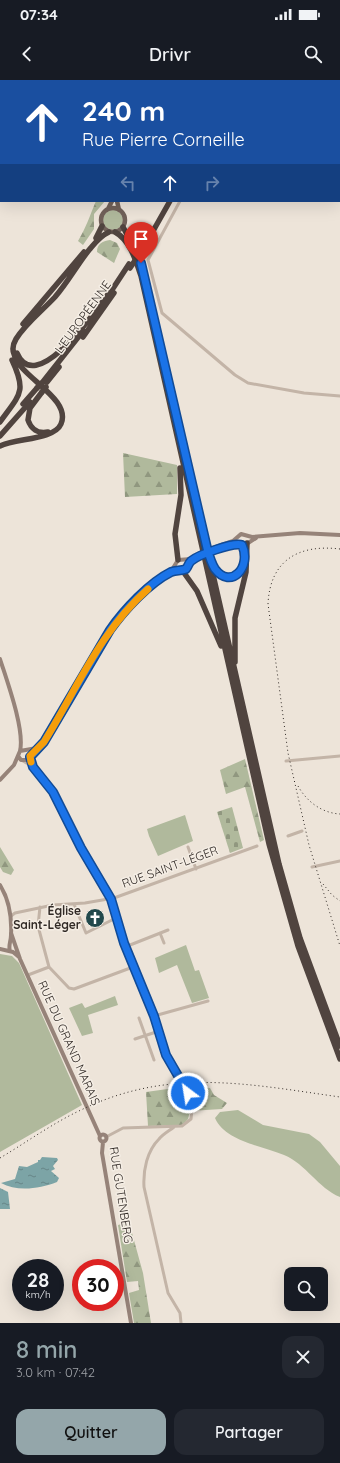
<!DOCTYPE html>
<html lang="fr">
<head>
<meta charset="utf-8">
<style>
  :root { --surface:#171b24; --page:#242831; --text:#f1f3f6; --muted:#9ea1a6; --accent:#94a6aa }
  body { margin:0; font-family:Quicksand,sans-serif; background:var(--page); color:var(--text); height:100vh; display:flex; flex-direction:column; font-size:15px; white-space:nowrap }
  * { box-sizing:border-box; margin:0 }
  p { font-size:13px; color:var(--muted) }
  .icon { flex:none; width:22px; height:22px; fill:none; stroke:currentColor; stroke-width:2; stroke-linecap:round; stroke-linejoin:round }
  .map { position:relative; height:1243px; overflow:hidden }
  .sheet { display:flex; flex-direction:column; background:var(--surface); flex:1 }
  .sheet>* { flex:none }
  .guide { position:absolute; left:0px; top:0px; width:340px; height:122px; box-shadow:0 4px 16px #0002; background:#1a4fa0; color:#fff; overflow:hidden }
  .controls { position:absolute; left:284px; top:1187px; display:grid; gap:8px }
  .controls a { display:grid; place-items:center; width:44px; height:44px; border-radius:8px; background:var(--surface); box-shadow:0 4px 16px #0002; font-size:20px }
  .speed { position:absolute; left:12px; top:1179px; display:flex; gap:8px; font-size:20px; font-weight:700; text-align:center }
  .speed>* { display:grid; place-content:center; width:52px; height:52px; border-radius:50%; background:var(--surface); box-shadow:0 4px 16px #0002; line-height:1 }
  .speed small { font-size:10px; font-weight:400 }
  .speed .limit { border:6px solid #d22; background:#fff; color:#111 }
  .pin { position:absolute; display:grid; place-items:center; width:34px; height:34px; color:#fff; margin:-41px -17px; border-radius:50% 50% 50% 0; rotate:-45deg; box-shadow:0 0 4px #0007 }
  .pin .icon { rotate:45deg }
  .me { position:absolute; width:44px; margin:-22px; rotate:329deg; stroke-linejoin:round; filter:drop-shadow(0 0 3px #0008) }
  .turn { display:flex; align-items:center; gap:14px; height:84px; padding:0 16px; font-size:18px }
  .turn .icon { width:52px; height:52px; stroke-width:2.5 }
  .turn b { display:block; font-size:28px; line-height:34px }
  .lanes { display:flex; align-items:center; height:38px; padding:0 16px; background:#0003; justify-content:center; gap:20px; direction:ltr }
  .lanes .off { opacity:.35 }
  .round { display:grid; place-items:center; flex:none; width:42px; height:42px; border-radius:12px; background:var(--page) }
  .headline { display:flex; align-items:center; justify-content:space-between; height:68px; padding:0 16px }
  h1 { font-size:24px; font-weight:600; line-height:30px; color:var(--accent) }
  .action { display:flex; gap:8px; margin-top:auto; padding:8px 16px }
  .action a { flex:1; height:46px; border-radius:12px; background:var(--accent); color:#111; font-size:16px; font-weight:600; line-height:46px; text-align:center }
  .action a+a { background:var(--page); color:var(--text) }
  .status { display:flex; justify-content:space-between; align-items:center; height:28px; padding:0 20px; background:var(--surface); direction:ltr }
  .status svg { height:11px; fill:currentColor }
  header { display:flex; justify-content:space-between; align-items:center; height:52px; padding:0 16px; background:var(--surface); font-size:18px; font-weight:600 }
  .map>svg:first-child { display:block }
  .green { fill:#b0b99c }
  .forest { fill:url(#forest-firs) }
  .cemetery { fill:url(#cemetery-stones) }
  .water { fill:url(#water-ripples) }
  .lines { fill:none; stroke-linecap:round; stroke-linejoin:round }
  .street { stroke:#c3b4a7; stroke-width:3 }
  .secondary { stroke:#968379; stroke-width:4 }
  .primary { stroke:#716159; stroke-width:4.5 }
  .highway { stroke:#50443f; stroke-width:5.5 }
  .rail { stroke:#312a26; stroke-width:1; stroke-dasharray:1 3; stroke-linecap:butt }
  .secondary-bridge { stroke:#968379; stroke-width:4 }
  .highway-bridge { stroke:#50443f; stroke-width:5.5 }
  .route-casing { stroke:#114b97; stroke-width:10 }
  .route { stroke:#1a73e8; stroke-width:7 }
  .slow { stroke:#f59e0b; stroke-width:7 }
  .labels { text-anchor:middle; stroke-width:3; stroke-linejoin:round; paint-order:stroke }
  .street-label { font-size:12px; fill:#312a26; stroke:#f5eee5 }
  .poi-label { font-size:12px; font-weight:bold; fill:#312a26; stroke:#f5eee5; text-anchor:end }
</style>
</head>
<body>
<div class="status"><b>07:34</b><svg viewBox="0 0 49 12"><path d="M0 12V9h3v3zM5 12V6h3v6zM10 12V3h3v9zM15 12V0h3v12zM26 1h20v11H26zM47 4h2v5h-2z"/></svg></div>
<header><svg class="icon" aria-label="back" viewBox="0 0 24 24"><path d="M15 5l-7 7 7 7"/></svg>Drivr<svg class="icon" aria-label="search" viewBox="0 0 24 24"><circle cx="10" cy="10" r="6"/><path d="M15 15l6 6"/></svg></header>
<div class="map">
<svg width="340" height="1243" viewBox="0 0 340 1243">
  <defs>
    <pattern id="forest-firs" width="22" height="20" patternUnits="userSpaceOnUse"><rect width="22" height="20" fill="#b0b99c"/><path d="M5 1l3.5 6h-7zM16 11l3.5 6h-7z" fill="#90977f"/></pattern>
    <pattern id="cemetery-stones" width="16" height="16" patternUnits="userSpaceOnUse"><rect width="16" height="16" fill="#b0b99c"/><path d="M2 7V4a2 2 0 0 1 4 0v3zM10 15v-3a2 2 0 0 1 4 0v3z" fill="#90977f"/></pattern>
    <pattern id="water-ripples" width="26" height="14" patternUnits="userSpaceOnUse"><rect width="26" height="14" fill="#7ca4a6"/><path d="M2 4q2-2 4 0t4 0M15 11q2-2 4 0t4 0" fill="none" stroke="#668687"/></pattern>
  </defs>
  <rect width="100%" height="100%" fill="#ede4d9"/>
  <path class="green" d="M103 140a10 10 0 1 1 20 0a10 10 0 1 1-20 0Z
    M185 735 193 761 158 776 149 756 147 749Z
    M186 865 195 891 199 890 209 918 192 923 177 885 159 893 155 878Z
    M0 874 12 876 19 883 82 1025 0 1072Z
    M115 916 118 925 88 935 93 953 82 956 69 928 82 923 85 928Z
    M238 1030 263 1045 309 1054 320 1062 340 1086V1117C318 1108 306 1084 284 1075 262 1066 225 1061 215 1038L220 1032Z"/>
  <path class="forest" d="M96 121H105L94 134V149L83 165 78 161C86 148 90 135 96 121Z
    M110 160 117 163 120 169 114 183 97 172C97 164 102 161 110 160Z
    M123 373 177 385V414L125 417Z
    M245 679 264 760 260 762 245 707 226 714 220 690Z
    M0 767 14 790 11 795 3 792 0 787Z
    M189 1006 210 1008 214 1015 227 1023 222 1029 190 1031 188 1039 183 1045 148 1046 146 1012Z
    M129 1142 143 1193 151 1243H134L129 1213 139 1210 138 1201 127 1202 118 1145Z"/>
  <path class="cemetery" d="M232 727 243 768 230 773 217 732Z"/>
  <path class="water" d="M42 1077 57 1078 58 1080 53 1086 55 1089 51 1091 59 1098 57 1102C39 1109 17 1112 1 1103L15 1099 19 1086 27 1087 38 1082V1080H40Z
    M0 1108 8 1112 10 1129H0Z"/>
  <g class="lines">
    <path class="street" d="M132 0 134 1
      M256 0V1
      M339 52 340 53
      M180 121 148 180 162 233 235 295 248 303 304 313 340 316
      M23 681 33 687 50 709 81 768 111 819 124 863 154 936 166 975 189 1017 192 1029 191 1039 182 1046 123 1048 106 1057
      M286 681 340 676
      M288 756 302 751
      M188 767 196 789
      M312 787 340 781
      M74 824 86 853 116 838
      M11 836 15 833 53 825 85 823 114 818 257 766
      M160 853 164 863
      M125 867 168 850
      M49 887 69 908 74 909 133 887
      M28 895 49 887 38 846 40 827
      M154 936 208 921
      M139 938 154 980
      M135 959 159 951
      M174 1047C169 1051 163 1054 159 1059 147 1071 143 1090 144 1107L168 1213 180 1233 181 1243"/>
    <path class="secondary" d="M213 468 233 461 241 454 252 457 300 453 340 455
      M215 471 235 464 245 465 256 458
      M172 492 186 489 189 483 195 479
      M0 579C7 601 25 650 20 671
      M18 676 21 680H27L44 662 96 572 113 546 138 518 170 493 178 480 191 479 200 474
      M0 700 14 685 20 671 37 668
      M0 805C10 821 12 837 11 855 11 861 8 866 10 871
      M11 853 20 879 100 1056
      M0 869 13 872 19 877
      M99.5 1058a3.5 3.5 0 1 1 7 0a3.5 3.5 0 1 1-7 0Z
      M103 1062 102 1073 131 1243"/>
    <path class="primary" d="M112 0 113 1
      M117 121 119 130
      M101 140a12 12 0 1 1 24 0a12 12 0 1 1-24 0Z
      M108 129 112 121"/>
    <path class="highway" d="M225 1 226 0
      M123 147 137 173 146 201 279 784 300 858 340 966
      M115 152C130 160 136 181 141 196L269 764 298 866 340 979
      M96 158 102 146
      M144 167 170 121
      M108 216 129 184
      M23 244 84 172
      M83 257 114 213
      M17 273C36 318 97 229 109 213
      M47 302 59 287
      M42 303 83 251
      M42 312 30 328 28 340C31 349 38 354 48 352
      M23 324 37 308
      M0 342C20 314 27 312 12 280
      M0 356 30 322
      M0 366C16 358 54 360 61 344 72 318 19 297 14 274 12 269 13 264 16 259 26 243 42 231 55 217 68 202 77 185 89 170 95 163 100 156 109 152
      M178 480 175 454 181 415 180 388
      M212 483 218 492 229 497 240 492 245 483
      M182 490 197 511 221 566
      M235 582V538L246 492 247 463"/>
    <path class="rail" d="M340 469C299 464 270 480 268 524L288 673 309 765 340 866
      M298 706C307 722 322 733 340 734
      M323 804 332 815 340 821
      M0 1078C27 1062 53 1043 81 1030 169 987 248 1004 340 1017"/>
    <path class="secondary-bridge" d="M197 478 215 471"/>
    <path class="highway-bridge" d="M130 188 144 167
      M37 308 42 303
      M42 312 46 307"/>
  </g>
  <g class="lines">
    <g class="route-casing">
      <path id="route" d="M141 183 207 468C209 475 211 483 215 489 231 510 252 487 242 465 233 462 198 475 191 481 188 484 188 487 186 489 181 491 176 490 171 492 149 503 124 530 110 550L44 662 30 677 33 687 53 712 81 768 111 819 124 863 154 936 166 975 188 1013"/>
    </g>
    <use href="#route" class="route"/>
    <path class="slow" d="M31 682 30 676 44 662C77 609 100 551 148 509"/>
  </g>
  <defs>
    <g id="church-disc" transform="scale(1)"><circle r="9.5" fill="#22494c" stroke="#f5eee5"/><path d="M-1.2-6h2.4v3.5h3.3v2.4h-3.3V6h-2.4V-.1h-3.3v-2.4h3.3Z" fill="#fff"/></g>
  </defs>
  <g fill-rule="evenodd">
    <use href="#church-disc" x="95" y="838"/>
  </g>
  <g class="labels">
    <g class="street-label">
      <text transform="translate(83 237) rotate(-54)" y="4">L'EUROPÉENNE</text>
      <text transform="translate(170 787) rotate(-20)" y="4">RUE SAINT-LÉGER</text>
      <text transform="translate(69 963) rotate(66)" y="4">RUE DU GRAND MARAIS</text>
      <text transform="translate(121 1115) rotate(81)" y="4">RUE GUTENBERG</text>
    </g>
    <g class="poi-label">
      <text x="81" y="835">Église<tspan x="81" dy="14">Saint-Léger</tspan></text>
    </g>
  </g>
</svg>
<div class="controls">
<a><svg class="icon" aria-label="search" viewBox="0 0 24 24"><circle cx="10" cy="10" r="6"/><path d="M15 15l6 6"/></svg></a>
</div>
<div class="speed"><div>28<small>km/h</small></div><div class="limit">30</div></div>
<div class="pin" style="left:141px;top:183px;background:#d93025"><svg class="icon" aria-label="arrive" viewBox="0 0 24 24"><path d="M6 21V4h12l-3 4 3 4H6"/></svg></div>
<svg class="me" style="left:188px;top:1013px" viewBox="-20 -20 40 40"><circle r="17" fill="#1a73e8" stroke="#fff" stroke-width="3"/><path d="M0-11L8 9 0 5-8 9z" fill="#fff"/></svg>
<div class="guide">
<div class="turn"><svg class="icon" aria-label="ahead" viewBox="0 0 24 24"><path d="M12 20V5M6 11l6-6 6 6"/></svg><div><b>240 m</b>Rue Pierre Corneille</div></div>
<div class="lanes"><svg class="icon off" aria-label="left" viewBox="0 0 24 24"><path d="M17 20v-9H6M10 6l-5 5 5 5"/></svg><svg class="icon" aria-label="ahead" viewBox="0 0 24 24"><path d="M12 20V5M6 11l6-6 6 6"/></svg><svg class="icon off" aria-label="right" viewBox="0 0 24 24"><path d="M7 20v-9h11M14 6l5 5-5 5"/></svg></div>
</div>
</div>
<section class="sheet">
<div class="headline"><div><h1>8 min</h1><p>3.0 km · 07:42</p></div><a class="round"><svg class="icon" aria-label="close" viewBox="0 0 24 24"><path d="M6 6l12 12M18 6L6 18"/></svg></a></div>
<div class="action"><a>Quitter</a><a>Partager</a></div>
</section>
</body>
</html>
